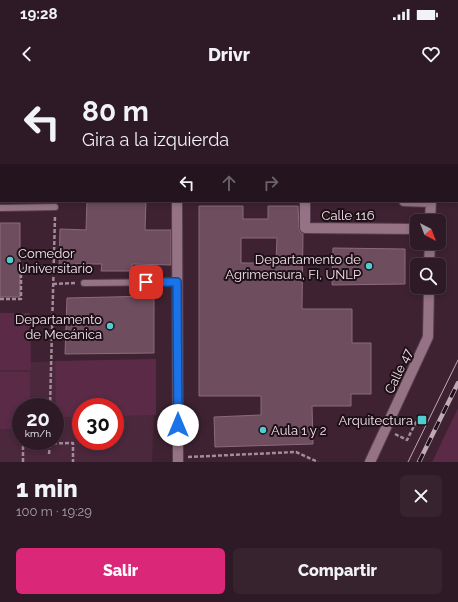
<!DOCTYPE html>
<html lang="es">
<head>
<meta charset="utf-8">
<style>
  :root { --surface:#2e1a26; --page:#36232e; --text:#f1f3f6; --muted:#a7a1a7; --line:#493843; --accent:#db2777 }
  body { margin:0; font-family:Raleway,sans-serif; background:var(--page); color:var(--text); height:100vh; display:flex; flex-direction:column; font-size:15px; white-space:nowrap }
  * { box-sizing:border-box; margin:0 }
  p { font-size:13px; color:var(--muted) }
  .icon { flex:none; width:22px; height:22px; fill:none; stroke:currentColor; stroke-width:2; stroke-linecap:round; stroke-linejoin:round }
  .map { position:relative; height:382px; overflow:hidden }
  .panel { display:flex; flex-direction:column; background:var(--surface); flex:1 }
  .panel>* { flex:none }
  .hud { position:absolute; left:0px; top:0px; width:458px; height:122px; box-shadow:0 2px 6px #0003,0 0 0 1px var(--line); background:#2e1a26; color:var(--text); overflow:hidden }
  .needle { width:26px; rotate:138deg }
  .tools { position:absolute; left:410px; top:134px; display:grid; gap:8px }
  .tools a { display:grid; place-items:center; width:36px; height:36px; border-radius:6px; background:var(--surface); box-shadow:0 2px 6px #0003,0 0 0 1px var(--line); font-size:20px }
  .speed { position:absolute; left:12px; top:318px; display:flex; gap:8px; font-size:20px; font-weight:700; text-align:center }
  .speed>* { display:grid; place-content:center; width:52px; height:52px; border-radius:50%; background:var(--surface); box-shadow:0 2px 6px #0003,0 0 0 1px var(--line); line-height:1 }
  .speed small { font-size:10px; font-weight:400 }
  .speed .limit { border:6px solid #d22; background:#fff; color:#111 }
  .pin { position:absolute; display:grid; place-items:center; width:34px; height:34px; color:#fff; margin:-17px; border-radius:8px; box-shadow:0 2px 6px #0006 }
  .me { position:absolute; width:44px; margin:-22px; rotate:0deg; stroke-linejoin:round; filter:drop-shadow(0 0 3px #0008) }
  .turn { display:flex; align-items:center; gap:14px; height:84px; padding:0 16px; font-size:18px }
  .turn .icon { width:52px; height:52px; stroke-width:2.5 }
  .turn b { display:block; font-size:28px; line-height:34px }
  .lanes { display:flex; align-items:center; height:38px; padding:0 16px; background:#0003; justify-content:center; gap:20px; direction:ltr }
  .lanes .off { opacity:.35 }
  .round { display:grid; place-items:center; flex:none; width:42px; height:42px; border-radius:6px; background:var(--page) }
  .headline { display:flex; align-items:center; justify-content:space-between; height:68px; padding:0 16px }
  h1 { font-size:24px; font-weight:800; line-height:30px }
  .primary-button { display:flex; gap:8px; margin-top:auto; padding:8px 16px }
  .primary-button a { flex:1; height:46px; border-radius:6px; background:var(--accent); color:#fff; font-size:16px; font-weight:800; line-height:46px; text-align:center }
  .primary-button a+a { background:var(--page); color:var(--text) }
  .status { display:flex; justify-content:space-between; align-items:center; height:28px; padding:0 20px; background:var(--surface); direction:ltr }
  .status svg { height:11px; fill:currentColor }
  header { display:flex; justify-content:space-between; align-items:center; height:52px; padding:0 16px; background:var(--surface); font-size:18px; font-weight:800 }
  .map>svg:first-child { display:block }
  .built { fill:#4b283c; fill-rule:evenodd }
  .green { fill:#5a2a46 }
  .building { fill:#6d4d5e; stroke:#8b6a7b; fill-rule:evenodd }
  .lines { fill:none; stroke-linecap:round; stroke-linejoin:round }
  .lane-casing { stroke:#573e4d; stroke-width:8 }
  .street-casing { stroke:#573e4d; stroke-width:12 }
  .path { stroke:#a38c99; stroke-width:2.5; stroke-dasharray:4 2; stroke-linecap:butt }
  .lane { stroke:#957385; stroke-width:6 }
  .street { stroke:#957385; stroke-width:10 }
  .tram { stroke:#bfa9b5; stroke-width:1 }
  .rail-casing { stroke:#bfa9b5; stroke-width:4.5 }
  .rail { stroke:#1d1017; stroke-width:3; stroke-dasharray:9; stroke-linecap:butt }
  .route-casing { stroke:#114b97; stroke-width:10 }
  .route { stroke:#1a73e8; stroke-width:7 }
  .poi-dot { fill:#52cdcf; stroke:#1d1017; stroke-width:1.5 }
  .labels { text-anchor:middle; stroke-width:4; stroke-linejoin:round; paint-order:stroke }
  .street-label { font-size:13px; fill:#f7e3ed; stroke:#1d1017 }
  .poi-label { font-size:13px; fill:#f7e3ed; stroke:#1d1017; text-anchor:end }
</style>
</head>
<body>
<div class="status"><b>19:28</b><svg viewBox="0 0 49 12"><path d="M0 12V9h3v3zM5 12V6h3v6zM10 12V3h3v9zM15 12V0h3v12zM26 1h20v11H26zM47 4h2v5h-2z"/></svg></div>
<header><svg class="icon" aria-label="back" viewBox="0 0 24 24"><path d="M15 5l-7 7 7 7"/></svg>Drivr<svg class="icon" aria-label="heart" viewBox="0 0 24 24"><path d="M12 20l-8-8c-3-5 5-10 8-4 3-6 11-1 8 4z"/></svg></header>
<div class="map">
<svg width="458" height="382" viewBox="0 0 458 382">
  <rect width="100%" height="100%" fill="#3e2232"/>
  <path class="built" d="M0 0 29 1H1L0 120Z
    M0 233H30L31 282 156 279 152 382H0ZM21 327H55V361H21ZM81 327H115V361H81Z"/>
  <path class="green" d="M0 233H30L31 290H0Z
    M156 279V335L115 336V327H81V337H56L55 281Z
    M0 292H30V327H21V349H0Z
    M458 328V382H432Z"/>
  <path class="building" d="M87 121H146L145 150H171V185L132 184V191H101L102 184H75V188L59 187 60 149 86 150Z
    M199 126H243V139H268V126H298L299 148 300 152 303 154 302 229H352V263H371V314H351V326H312L313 364 215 367 214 337 261 335V316H199ZM241 158H277L276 183H241Z
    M0 143H20V217H0Z
    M333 168 405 169V204L332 205Z
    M154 216V273L65 274 67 218Z"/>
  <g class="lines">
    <g class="lane-casing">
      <path id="lane" d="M315 1 316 0
        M0 128 55 127
        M84 203 177 202"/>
    </g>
    <g class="street-casing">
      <path id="street" d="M178 0V1
        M430 0V1
        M177 121 178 382
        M305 121V148L417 149
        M404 121 431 122
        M430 141 431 121
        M429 185 430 163
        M370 382 428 257 429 207"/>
    </g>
    <path class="path" d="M58 1V0
      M53 204 77 203
      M0 219H21V188L54 186
      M50 327 55 136
      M395 354 407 360 418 338 422 340
      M49 374 50 361
      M188 377 296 372 318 382
      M23 382V364L73 363V382"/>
    <use href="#lane" class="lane"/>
    <use href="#street" class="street"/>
    <path class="tram" d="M408 382 458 280"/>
    <g class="rail-casing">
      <path id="rail" d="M419 382 458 303"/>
    </g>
    <use href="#rail" class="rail"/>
  </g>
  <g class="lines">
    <g class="route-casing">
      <path id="route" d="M146 202H177L178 345"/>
    </g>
    <use href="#route" class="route"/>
  </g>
  <g class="poi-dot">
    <circle cx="10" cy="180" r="4"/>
    <circle cx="369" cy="186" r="4"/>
    <circle cx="110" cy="246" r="4"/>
    <rect x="417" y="335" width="10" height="10" rx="2"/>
    <circle cx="263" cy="350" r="4"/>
  </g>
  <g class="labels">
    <g class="street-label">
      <text x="348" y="140">Calle 116</text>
      <text transform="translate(398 291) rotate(-65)" y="5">Calle 47</text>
    </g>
    <g class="poi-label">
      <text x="18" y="178" text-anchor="start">Comedor<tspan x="18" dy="15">Universitario</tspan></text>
      <text x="361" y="184">Departamento de<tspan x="361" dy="15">Agrimensura, FI, UNLP</tspan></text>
      <text x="102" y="244">Departamento<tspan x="102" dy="15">de Mecánica</tspan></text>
      <text x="413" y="345">Arquitectura</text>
      <text x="271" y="355" text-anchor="start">Aula 1 y 2</text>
    </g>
  </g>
</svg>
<div class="tools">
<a><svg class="needle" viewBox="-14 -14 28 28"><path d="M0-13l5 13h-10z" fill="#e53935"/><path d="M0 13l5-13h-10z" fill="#a7a1a7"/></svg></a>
<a><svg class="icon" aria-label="search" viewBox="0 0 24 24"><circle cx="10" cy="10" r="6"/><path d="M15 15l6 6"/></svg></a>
</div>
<div class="speed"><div>20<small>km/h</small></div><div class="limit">30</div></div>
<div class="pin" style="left:146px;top:202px;background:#d93025"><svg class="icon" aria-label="arrive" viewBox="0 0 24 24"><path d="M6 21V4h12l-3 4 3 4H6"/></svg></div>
<svg class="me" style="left:178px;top:345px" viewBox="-20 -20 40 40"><circle r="19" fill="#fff"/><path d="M0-13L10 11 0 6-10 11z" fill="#1a73e8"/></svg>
<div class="hud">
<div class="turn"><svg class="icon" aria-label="left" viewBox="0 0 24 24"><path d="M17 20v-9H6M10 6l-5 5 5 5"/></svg><div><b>80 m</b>Gira a la izquierda</div></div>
<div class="lanes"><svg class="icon" aria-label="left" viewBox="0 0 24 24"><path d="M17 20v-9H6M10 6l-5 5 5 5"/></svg><svg class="icon off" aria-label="ahead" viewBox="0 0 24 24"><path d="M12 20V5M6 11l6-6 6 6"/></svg><svg class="icon off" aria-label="right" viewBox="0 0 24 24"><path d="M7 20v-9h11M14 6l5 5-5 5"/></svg></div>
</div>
</div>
<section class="panel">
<div class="headline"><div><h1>1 min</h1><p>100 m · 19:29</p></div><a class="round"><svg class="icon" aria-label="close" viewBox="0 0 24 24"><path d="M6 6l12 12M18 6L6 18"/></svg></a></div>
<div class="primary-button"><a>Salir</a><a>Compartir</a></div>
</section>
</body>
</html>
